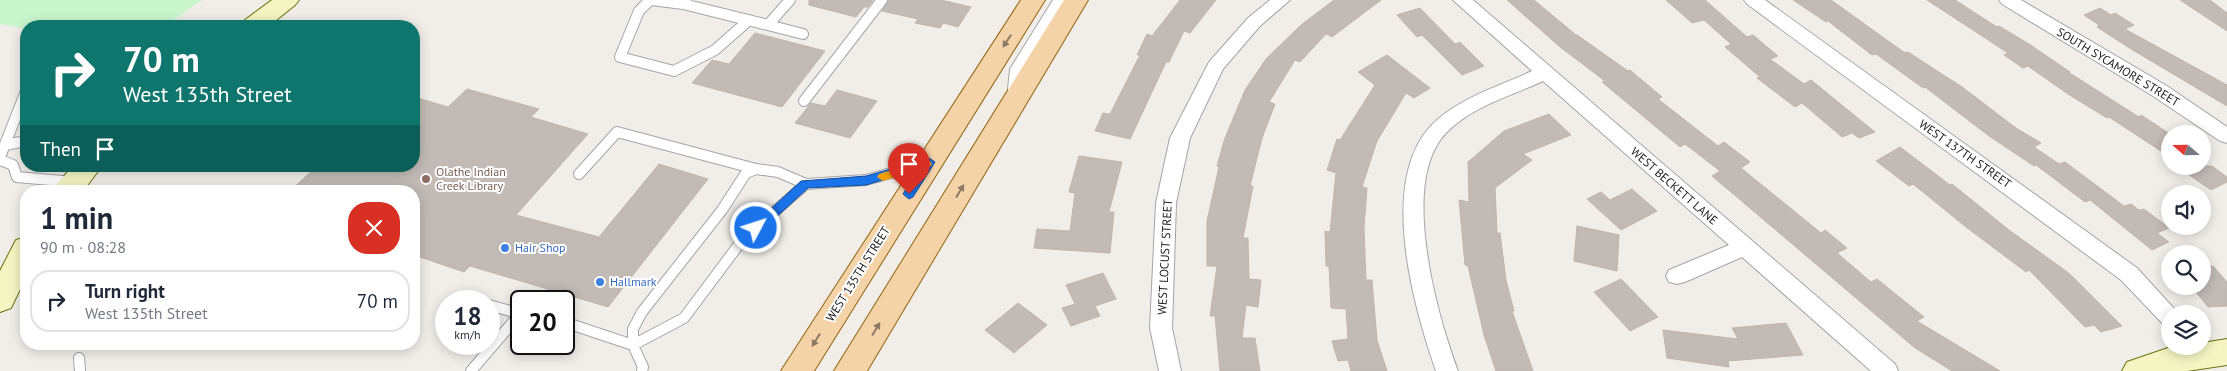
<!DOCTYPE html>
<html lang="en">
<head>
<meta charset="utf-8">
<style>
  :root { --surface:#fff; --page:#f6f6f7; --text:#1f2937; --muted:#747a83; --line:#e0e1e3 }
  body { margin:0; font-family:"PT Sans",sans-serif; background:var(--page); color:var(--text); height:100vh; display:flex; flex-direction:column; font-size:19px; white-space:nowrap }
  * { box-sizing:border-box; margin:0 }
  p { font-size:16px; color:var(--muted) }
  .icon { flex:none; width:28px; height:28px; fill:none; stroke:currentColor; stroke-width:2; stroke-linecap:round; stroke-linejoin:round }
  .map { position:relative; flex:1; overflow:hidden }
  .details { position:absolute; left:20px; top:185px; width:400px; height:165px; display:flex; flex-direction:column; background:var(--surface); border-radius:20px; box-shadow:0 2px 12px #0003 }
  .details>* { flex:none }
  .top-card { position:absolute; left:20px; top:20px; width:400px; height:152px; border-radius:20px; box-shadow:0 2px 12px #0003; background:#0f766e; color:#fff; overflow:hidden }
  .needle { width:32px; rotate:290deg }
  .controls { position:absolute; left:2161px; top:125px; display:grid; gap:10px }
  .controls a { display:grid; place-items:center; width:50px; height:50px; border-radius:50%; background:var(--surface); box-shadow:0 2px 12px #0003; font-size:25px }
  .speed { position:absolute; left:435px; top:290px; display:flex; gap:10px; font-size:25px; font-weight:700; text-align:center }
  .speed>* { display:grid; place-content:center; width:65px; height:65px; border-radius:50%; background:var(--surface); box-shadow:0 2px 12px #0003; line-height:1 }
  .speed small { font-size:12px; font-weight:400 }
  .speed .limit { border:2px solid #111; border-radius:8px; background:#fff; color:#111 }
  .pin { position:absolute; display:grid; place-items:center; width:42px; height:42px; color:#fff; margin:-51px -21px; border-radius:50% 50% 50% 0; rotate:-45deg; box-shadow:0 0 5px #0007 }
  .pin .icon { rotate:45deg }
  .me { position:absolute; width:55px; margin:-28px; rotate:50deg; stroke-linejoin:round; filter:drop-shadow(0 0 4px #0008) }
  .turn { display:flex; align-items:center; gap:18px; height:105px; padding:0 20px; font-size:22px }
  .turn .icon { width:65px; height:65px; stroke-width:2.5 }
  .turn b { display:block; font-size:35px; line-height:42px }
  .then { display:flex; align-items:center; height:48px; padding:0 20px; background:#0003; gap:10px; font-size:19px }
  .round { display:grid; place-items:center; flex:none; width:52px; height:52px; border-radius:20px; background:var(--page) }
  .head { display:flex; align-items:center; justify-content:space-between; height:85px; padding:0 20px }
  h1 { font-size:30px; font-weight:700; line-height:38px }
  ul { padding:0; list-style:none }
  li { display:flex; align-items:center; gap:15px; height:62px; margin:0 10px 8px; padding:0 10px; border:2px solid var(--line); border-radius:20px }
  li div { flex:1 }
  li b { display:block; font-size:19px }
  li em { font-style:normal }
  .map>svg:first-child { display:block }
  .park { fill:#caf6cd }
  .building { fill:#c1bab5; stroke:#c1b5ac }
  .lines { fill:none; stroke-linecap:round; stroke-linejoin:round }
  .lane-casing { stroke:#a5a5a5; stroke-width:12 }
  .street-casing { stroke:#a5a5a5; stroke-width:2 }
  .secondary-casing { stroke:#69730e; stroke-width:2 }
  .primary-casing { stroke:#93640c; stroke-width:2 }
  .lane { stroke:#fff; stroke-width:10 }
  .street { fill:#fff; fill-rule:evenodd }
  .secondary { fill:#f4f5c2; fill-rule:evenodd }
  .primary { fill:#f5d3a9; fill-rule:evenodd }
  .oneway { fill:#8b7a65 }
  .route { fill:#1a73e8; stroke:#114b97 }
  .slow { fill:#f59e0b }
  .education-dot { fill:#8d6e63; stroke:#fff; stroke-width:2 }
  .shop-dot { fill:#3f7fe0; stroke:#fff; stroke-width:2 }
  .labels { text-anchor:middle; stroke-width:4; stroke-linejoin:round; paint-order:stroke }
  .street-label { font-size:12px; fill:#212121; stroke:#fff }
  .education-label { font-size:12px; fill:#785e54; stroke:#fff; text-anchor:start }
  .shop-label { font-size:12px; fill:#366cbe; stroke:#fff; text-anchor:start }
</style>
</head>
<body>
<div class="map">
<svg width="2227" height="371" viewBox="0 0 2227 371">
  <rect width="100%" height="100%" fill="#f1eee9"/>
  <path class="park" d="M0 0H202L165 26H26V29L0 24Z"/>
  <path class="building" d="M809 0H873L868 7H864L856 17 809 5Z
    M889 0H941L971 7 958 27 943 23 940 28 915 23 918 19 882 11Z
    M1180 0H1216L1190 33 1184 31 1169 62H1166L1130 139 1095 131 1103 113 1110 114 1140 55H1137L1147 34 1152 36Z
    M1334 0H1381L1332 37 1326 34 1300 62 1295 60 1269 102 1275 104 1262 138 1250 186H1253L1243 238H1248L1249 279 1261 280 1258 307 1246 305 1242 338H1255L1260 371H1220L1215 316H1210L1217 266H1207V221L1219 167 1217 166 1225 138 1245 90 1266 59 1301 25Z
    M1507 0H1534L1576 35H1577L1628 71 1630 70 1662 97 1658 99 1718 146 1724 142 1750 162 1741 168 1821 233 1825 230 1847 248 1837 253 1871 282 1877 279 1924 317 1917 321 2000 371H1952L1915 348 1712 176 1720 171 1685 144 1680 147 1602 82 1605 81 1560 47Z
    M1666 0H1705L1747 37 1753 35 1778 56 1770 59 1804 84 1811 80 1875 132 1859 138 1852 133 1842 137 1802 103 1795 107 1757 78 1760 77 1725 47 1731 44 1704 20 1692 23Z
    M1793 0H1831L1905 53 1908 52 1962 87 2016 128 2041 143 2034 147 2059 164 2065 162 2124 206 2131 204 2139 210 2144 209 2169 228 2157 233 2169 242 2152 250 2090 200 2085 202 2036 165 2034 166 1989 136 1925 87 1923 88 1876 54 1872 55 1828 21 1826 22Z
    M1927 0H1955L1997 27 1999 26 2029 44 2070 72H2068L2139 117 2141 115 2170 134V157L2109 117 2107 118 2068 94 2028 66 2023 68 2004 55 2008 53Z
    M2180 0H2210L2227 13V31Z
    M1420 8 1455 44 1460 42 1484 66 1462 75 1422 35 1417 37 1397 15Z
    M2100 8 2111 15 2115 13 2134 25 2125 29 2227 85V106L2131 49 2097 27 2099 25 2084 15Z
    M755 33 825 51 782 107 692 83 712 60 729 64Z
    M1387 55 1430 88 1414 98 1406 93 1377 141 1362 187 1367 188 1364 227 1366 280H1372L1377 340 1387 371H1351L1348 360 1338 361 1332 341 1348 339 1346 309 1331 308 1329 266H1326L1325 231 1330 232 1336 173 1327 170 1337 139 1340 140 1375 85 1358 72Z
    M467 89 539 109 531 117 588 134 516 215 599 237 659 164 708 179 608 307 470 266 464 272 414 255V191H290L317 166H414V97L448 107Z
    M837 90 877 101 850 138 795 123 811 103 825 106Z
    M1549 114 1571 135 1523 154 1532 160 1495 188 1497 233H1500L1506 280 1514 311H1512L1533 371H1496L1484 335 1468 266 1465 265 1459 200 1469 202 1468 162 1504 131Z
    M1900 147 1950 185 1952 184 2009 230 2070 274 2122 326 2101 332 2094 325 2085 327 2029 270 2026 272 1966 227 1913 184 1909 186 1876 161Z
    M1079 156 1122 162 1109 212H1114L1110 253 1034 248 1037 229 1070 231 1075 193 1069 192Z
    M2176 166H2212L2227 177V182L2211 190Z
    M1632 189 1657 211 1621 230 1587 199 1601 192 1610 200Z
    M1577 226 1619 235 1617 271 1574 261Z
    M2202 266H2213L2227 282V306L2208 307 2191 286H2202Z
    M1103 273 1116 299 1095 306 1100 316 1071 326 1062 308 1075 304 1066 285Z
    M1621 279 1658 317 1630 331 1594 292Z
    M1018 303 1047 325 1014 353 985 330Z
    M1786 323 1803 355 1728 361 1729 367 1667 358 1663 330 1738 339 1732 328Z"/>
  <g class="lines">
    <g class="lane-casing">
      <path id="lane" d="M650 0 639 11 620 57 674 71 715 50 749 20
        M652 0 683 4 686 0
        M683 4 768 25 790 0
        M768 25 803 34
        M804 101 882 0
        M5 145 26 141
        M0 157 26 91
        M0 160 13 165 17 177 73 182
        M579 174 617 132 756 169
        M473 300 478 301
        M489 305 521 314
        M564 322 633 345V329L642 312 722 210 746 173 756 169 778 172 806 184
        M79 358 80 371
        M471 371 519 315
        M642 371 643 367 633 345 684 318 743 239 806 184 866 180 926 163"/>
    </g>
    <g class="street-casing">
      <path id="street" d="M1053 0H1071L1028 69 1025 99 1023 104 1016 106 1009 104 1007 99 1010 69Z
        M1270 0H1290L1260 26 1223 69 1190 138 1176 203 1172 328 1181 371H1159L1150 328 1156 203 1170 138 1209 62 1248 18Z
        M1453 0H1473L1895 364 1898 371H1871L1742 257 1685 282 1677 284 1669 282 1666 276 1669 270 1729 245 1543 81C1511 96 1472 106 1446 133 1399 182 1437 314 1458 371H1436C1413 305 1375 172 1438 119 1465 96 1500 86 1532 71Z
        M1744 0H1765L2137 268 2179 314H2170V326L2162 323 2121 280 1747 4Z
        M1999 0H2021L2167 86 2227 127V143L2220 141 2153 96 2002 4Z"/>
    </g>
    <g class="secondary-casing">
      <path id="secondary" d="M272 0H299L295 5 269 26H242L245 20Z
        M73 166H102L83 191H53L57 184Z
        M26 237V277L11 308 0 312V271L16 240Z
        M2227 339V365L2187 371H2122L2127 362 2168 348 2202 346V343Z"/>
    </g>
    <g class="primary-casing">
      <path id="primary" d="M1021 0H1045L814 371H781Z
        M1064 0H1088L867 371H834Z"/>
    </g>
    <use href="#lane" class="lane"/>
    <use href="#street" class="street"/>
    <use href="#secondary" class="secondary"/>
    <use href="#primary" class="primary"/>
  </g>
  <defs><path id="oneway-solid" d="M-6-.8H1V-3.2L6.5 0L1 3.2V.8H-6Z" transform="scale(1.25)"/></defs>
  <g class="oneway">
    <use href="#oneway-solid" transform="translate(1007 41) rotate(123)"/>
    <use href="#oneway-solid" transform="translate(960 191) rotate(-59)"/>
    <use href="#oneway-solid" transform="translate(876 329) rotate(-59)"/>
    <use href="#oneway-solid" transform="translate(816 340) rotate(122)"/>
  </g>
  <path class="route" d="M929 158 935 162 913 197 909 199 903 194 919 169 866 185 808 188 760 232H752L750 228 801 181 866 176Z"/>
  <path class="slow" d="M927 159 932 163 931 166 883 181 877 177 879 174Z"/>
  <circle class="education-dot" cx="426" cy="179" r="5"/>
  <g class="shop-dot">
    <circle cx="505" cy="248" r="5"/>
    <circle cx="600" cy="282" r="5"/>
  </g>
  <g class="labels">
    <g class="street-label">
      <text transform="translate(2118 67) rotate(31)" y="4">SOUTH SYCAMORE STREET</text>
      <text transform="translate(1965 154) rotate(35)" y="4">WEST 137TH STREET</text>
      <text transform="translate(1674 186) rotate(41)" y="4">WEST BECKETT LANE</text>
      <text transform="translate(1165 257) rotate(-87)" y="4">WEST LOCUST STREET</text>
      <text transform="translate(858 274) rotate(-58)" y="4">WEST 135TH STREET</text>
    </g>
    <g class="education-label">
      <text x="436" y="176">Olathe Indian<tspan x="436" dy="14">Creek Library</tspan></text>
    </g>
    <g class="shop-label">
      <text x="515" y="252">Hair Shop</text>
      <text x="610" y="286">Hallmark</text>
    </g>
  </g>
</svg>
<div class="controls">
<a><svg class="needle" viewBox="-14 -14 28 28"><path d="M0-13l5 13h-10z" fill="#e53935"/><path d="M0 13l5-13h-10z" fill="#747a83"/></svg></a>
<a><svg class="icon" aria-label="sound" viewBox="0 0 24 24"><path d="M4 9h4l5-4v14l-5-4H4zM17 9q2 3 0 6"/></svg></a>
<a><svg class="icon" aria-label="search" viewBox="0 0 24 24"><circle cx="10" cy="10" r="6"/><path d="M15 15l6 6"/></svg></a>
<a><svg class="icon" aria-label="layers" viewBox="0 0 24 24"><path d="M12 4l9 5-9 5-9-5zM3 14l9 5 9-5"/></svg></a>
</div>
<div class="speed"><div>18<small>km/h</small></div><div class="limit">20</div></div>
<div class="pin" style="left:909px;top:194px;background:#d93025"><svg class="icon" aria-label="arrive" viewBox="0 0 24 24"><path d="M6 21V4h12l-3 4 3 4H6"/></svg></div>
<svg class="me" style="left:756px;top:228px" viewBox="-20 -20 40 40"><circle r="17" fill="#1a73e8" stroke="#fff" stroke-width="3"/><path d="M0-11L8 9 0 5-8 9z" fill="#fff"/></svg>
<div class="top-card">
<div class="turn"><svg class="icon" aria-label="right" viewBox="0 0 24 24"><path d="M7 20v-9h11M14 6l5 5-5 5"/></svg><div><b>70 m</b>West 135th Street</div></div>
<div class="then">Then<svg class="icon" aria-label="arrive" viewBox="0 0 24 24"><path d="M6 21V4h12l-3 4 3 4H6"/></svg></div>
</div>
<section class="details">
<div class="head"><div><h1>1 min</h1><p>90 m · 08:28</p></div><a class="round" style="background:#d93025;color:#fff"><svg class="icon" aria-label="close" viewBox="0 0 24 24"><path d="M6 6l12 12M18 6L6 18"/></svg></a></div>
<ul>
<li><svg class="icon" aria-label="right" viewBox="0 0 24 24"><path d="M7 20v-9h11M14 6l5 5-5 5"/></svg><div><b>Turn right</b><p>West 135th Street</p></div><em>70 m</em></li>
</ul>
</section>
</div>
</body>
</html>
